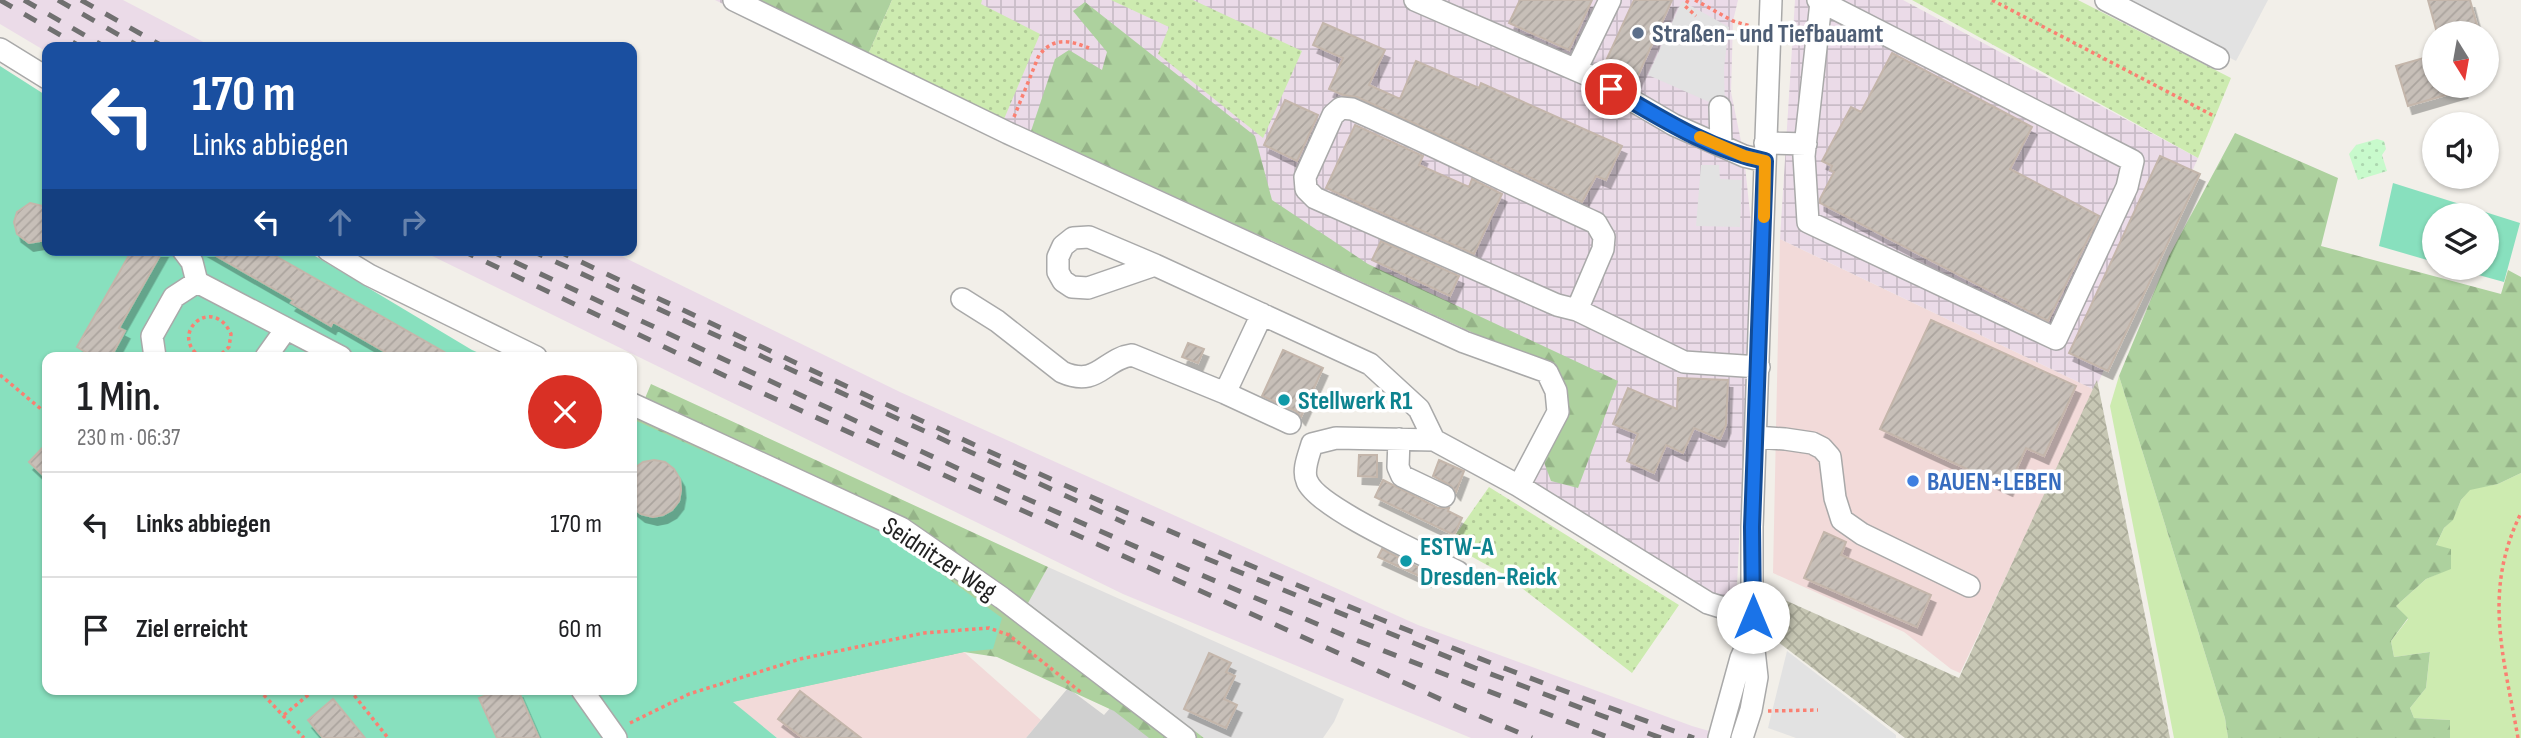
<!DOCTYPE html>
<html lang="de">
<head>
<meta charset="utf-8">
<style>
  :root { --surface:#fff; --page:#f6f6f6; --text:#202124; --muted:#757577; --line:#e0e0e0 }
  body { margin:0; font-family:"Sofia Sans Condensed",sans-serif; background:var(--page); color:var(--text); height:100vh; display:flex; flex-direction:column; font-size:26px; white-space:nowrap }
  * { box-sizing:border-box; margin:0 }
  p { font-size:23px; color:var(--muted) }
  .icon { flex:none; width:38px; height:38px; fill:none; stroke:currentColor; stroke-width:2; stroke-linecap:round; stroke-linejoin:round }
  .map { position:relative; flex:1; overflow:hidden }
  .drawer { position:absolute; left:42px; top:352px; width:595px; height:343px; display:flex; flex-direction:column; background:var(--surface); border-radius:14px; box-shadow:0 2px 5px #0004 }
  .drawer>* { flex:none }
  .top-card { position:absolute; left:42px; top:42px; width:595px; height:214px; border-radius:14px; box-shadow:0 2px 5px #0004; background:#1a4fa0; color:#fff; overflow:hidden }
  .needle { width:46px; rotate:169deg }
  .tools { position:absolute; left:2422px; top:21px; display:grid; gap:14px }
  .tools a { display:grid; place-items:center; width:77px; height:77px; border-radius:50%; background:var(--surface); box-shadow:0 2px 5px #0004; font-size:35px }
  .pin { position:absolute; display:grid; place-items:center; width:60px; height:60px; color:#fff; margin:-30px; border:4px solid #fff; border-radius:50%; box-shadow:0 2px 7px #0007 }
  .me { position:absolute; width:77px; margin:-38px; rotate:0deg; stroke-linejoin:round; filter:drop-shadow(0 0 5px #0008) }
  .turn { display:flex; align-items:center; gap:24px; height:147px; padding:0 35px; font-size:32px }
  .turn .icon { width:91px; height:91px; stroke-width:2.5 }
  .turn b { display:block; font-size:49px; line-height:60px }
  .lanes { display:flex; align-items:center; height:66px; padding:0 35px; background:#0003; justify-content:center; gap:35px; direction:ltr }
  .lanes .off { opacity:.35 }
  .round { display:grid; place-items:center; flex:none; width:74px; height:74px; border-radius:37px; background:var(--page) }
  .summary { display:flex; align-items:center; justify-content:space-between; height:119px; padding:0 35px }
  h1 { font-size:42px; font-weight:600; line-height:52px }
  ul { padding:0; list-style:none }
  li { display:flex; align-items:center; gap:21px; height:105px; padding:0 35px; border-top:2px solid var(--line) }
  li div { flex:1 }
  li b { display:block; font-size:26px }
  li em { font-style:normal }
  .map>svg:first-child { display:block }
  .residential { fill:#e0dfdf }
  .commercial { fill:#f2dad9 }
  .industrial { fill:url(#industrial-grid) }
  .religious { fill:#d0d0d0 }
  .railway { fill:#ebdbe8 }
  .construction { fill:url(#construction-cross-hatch) }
  .grass { fill:#cdebb0 }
  .forest { fill:url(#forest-firs) }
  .park { fill:url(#park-dots) }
  .garden { fill:url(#garden-dots) }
  .pitch { fill:#88e0be }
  .parking { fill:#e2e2e2 }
  .building { fill:url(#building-hatch); stroke:#c4b6ab; stroke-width:2; filter:url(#shadow) }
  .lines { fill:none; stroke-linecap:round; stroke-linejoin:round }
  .minor-casing { stroke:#a9a9a9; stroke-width:24 }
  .path { stroke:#fa8072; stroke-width:3.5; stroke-dasharray:3.5 3.5; stroke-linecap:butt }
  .minor { stroke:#fff; stroke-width:21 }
  .rail { stroke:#707070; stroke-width:5; stroke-dasharray:14 14; stroke-linecap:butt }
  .route-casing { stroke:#114b97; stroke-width:18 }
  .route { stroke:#1a73e8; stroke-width:12 }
  .slow { stroke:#f59e0b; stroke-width:12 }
  .service-dot { fill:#5c6f8a; stroke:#fff; stroke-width:2.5 }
  .culture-dot { fill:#0f9aa8; stroke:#fff; stroke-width:2.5 }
  .shop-dot { fill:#3f7fe0; stroke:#fff; stroke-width:2.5 }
  .labels { text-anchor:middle; stroke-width:7; stroke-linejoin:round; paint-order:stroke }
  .service-label { font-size:26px; font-weight:bold; fill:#4e5e75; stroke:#fff; text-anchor:start }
  .culture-label { font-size:26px; font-weight:bold; fill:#0d838f; stroke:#fff; text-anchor:start }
  .shop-label { font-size:26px; font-weight:bold; fill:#366cbe; stroke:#fff; text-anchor:start }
  .street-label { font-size:26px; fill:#222; stroke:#fff }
</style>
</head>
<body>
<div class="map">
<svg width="2521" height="738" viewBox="0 0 2521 738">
  <defs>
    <pattern id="industrial-grid" width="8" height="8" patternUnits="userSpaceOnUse" patternTransform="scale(1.75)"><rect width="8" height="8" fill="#ebdbe8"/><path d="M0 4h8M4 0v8" fill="none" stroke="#c9bcc7"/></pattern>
    <pattern id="construction-cross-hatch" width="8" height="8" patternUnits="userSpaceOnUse" patternTransform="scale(1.75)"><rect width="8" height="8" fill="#c7c7b4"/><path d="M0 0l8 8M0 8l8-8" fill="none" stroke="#abab9a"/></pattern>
    <pattern id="forest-firs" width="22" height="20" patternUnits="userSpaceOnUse" patternTransform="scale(1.75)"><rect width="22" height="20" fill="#add19e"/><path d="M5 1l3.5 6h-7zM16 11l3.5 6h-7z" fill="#95b388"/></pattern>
    <pattern id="park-dots" width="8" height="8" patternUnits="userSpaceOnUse" patternTransform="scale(1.75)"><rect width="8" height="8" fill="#c8facc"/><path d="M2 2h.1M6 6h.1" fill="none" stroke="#acd6af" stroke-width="1.8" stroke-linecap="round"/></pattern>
    <pattern id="garden-dots" width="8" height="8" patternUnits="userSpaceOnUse" patternTransform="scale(1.75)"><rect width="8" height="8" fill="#cdebb0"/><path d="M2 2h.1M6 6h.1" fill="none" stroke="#b0c997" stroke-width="1.8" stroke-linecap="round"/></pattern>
    <pattern id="building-hatch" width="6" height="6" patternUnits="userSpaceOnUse" patternTransform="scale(1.75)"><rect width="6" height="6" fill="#c7bfb8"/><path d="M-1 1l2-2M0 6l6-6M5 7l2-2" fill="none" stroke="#aba49e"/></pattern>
    <filter id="shadow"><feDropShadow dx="4.5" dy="8" stdDeviation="0" flood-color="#0004"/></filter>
  </defs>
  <rect width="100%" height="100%" fill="#f2efe9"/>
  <path class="residential" d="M1048 567 1344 699 1334 722 1323 738H1204L1027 603Z"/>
  <path class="commercial" d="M1780 239 2095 390 1960 673 1951 669 1904 632 1773 573Z
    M964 652 1041 720 1026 738H777L732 702Z"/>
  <path class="industrial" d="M715 0H1738L1733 21 1731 92 1744 156 1753 242 1736 607 1515 470 1545 422 1549 401 1537 376 920 101Z
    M1795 0H1903L2198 158 2095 390 1780 239Z"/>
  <path class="religious" d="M1068 688 1104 715 1112 706 1154 738H1026Z"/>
  <path class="railway" d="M0 0H123L213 47H47V52L0 24Z
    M420 250H609L900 392 1418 625 1692 726 1733 738H1471L1123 594Z"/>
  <path class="construction" d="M2097 380 2170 738H1905L1778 642 1776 596 1959 678Z"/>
  <path class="grass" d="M2119 376 2225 718 2228 738H2174L2110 406Z
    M2521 473V738H2450V720L2414 718 2410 708 2426 688 2430 652 2394 657 2391 641 2408 619 2396 606 2426 579 2451 568 2436 545 2444 528 2453 519 2461 500 2470 489 2498 484Z"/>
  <path class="forest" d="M745 0H892L866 59Z
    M1085 2 1255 136 1272 200 1368 264 1618 381 1578 488 1551 481 1542 457 1569 403 1559 372 1031 131 1055 59 1069 50 1102 70 1107 52 1073 11Z
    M2235 133 2338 178 2321 246 2501 294 2508 270 2521 277V473L2498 484 2470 490 2461 500 2453 520 2444 528 2436 545 2451 549V569L2426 579 2396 606 2408 618 2391 641 2394 657 2430 652 2426 688 2410 708 2414 718 2450 720V738H2228L2225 718 2119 376 2169 256Z
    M651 384 1048 567 1028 603 1204 738H1149L1114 711 997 657 964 652 732 702 632 690V429Z"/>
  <path class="park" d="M2377 139 2384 141 2386 149 2382 155 2387 171 2358 180 2349 154 2356 145Z"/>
  <path class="garden" d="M892 0H982L981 4 1040 34 1004 119 866 59Z
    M1111 0H1193L1302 51 1263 138 1158 54 1169 27Z
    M1912 0H2078L2231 78 2198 158Z
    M1489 487 1679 605 1632 673 1505 575 1449 544Z"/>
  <path class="pitch" d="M0 66 47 96V250H305L472 350 488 357H47V690H632V419L883 531 1002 618 993 649 964 652 733 702 777 738H0Z
    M2393 183 2520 223 2504 282 2453 268H2487V215H2434V262L2379 246Z"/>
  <path class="parking" d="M2119 0H2268L2236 61Z
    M1682 1 1729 27 1724 68 1725 109 1648 75Z
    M1701 165H1719L1720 179 1742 180 1740 227 1696 226Z
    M1787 651 1896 735V738H1796L1768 728Z"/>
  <path class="building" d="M1520 0H1592L1569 50 1509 23Z
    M1634 0H1672L1636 80 1604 65Z
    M2428 0H2470L2478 29 2465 33H2437Z
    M1323 23 1385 50 1369 85 1400 99 1416 61 1479 88 1481 83 1622 146 1606 180 1596 176 1582 202 1388 111 1357 97 1343 95 1329 89 1343 58 1313 45Z
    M1892 53 2032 127 2010 169 2099 216 2048 321 1820 203V199L1834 172 1830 170 1832 166 1822 161 1851 107 1861 112Z
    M2434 55V86H2463V90L2408 106 2396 66Z
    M1285 100 1318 115 1297 161 1264 145Z
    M1355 125 1423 156 1419 165 1469 187 1472 179 1502 194 1474 254 1326 188Z
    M2160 156 2200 174 2108 371 2069 353Z
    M30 203 47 207V240L29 243 17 234 14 222 17 212Z
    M1381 241 1459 276 1450 296 1372 260Z
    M132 250H163L119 328 125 331 111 357H94L77 347Z
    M206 250H265L453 357H394L333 322 331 326 291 303 293 300Z
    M1931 320 2076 386 2044 456 2026 448 2008 488 1880 429Z
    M1188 343 1204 349 1198 363 1182 357Z
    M1283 350 1323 368 1301 417 1296 411 1262 396Z
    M1678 378 1728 380 1726 425 1720 439 1694 428 1683 453 1666 445 1654 473 1627 461 1638 434 1613 424 1628 388 1677 409Z
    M47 443V479L29 462Z
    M1359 455H1377V477L1358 476Z
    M654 460 665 462 674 469 680 479 681 490 679 501 672 510 663 515 653 517 641 514 632 507V470L643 462Z
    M1439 460 1464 471 1456 492 1450 485 1433 476Z
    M1383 480 1438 508H1449L1448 511 1462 518 1454 535 1375 497Z
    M1824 532 1846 542 1841 555 1931 595 1917 627 1804 578Z
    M1382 549 1429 573 1426 579 1378 557Z
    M1209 653 1231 663 1226 672 1235 676 1224 699 1237 705 1226 728 1184 709Z
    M499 690H518L539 738H497L479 698Z
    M800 691 861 738H803L778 719Z
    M333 699 365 738H323L308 720Z"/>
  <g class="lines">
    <g class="minor-casing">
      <path id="minor" d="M734 0 1008 133 1464 342 1547 372 1556 391 1558 412 1519 486
        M1415 0 1590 76 1674 125 1744 156 1765 161
        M1818 0 2133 161 2127 187 2056 339 1808 222 1804 156 1821 2
        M2106 0 2218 58
        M0 49 47 78
        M1576 70 1610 0
        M1720 107 1721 146
        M1765 143 1806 144
        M183 250 192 262 197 282
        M328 250 369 275 536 357
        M1155 265 1088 288 1072 287 1063 281 1058 272V257L1063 246 1073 238 1089 237 1155 265 1370 364 1419 409 1434 440
        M962 299 997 321 1062 372C1098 388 1103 359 1132 355L1225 393 1262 314
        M1577 310 1603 249 1604 237 1596 223C1514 186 1434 145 1352 109L1341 108 1333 115 1305 177 1306 189 1315 198 1557 305 1577 310 1684 362 1759 367
        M155 357 152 336 174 297 197 282 341 357
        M266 357 286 329
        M1225 393 1290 423
        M632 404 901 528 1002 598 1185 738
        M1756 437 1785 439 1812 443 1822 448 1830 457 1835 498 1842 520 1862 534 1969 586
        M1399 439 1398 467 1402 476 1444 496
        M1458 572C1429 557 1317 508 1307 481 1302 470 1309 455 1312 444L1336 438 1434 440 1519 486 1708 603 1753 617
        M582 690 616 738
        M1719 738 1741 658 1752 634
        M1742 738 1751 710 1757 677 1752 632V527L1771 0"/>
    </g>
    <path class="path" d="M1688 0 1685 6 1696 16
      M1695 0 1733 21 1750 26
      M1992 0 2214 116
      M1014 117 1039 55C1054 37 1069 40 1089 48
      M201 357C167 335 212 293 231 334L229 347 218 357
      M0 375 47 414
      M259 690 304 738
      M350 690 388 738
      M1768 711 1818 710
      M284 715 314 690
      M630 723 689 694 800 659 924 633 989 628 1009 635 1083 694
      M2518 738C2504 657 2482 592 2521 513"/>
    <use href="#minor" class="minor"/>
    <path class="rail" d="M0 0 81 47
      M24 0 105 47
      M58 0 140 47
      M81 0 164 47
      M461 250 740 383 1460 708 1532 738
      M489 250 970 474 1180 566 1348 637 1610 738
      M530 250 1125 523
      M556 250C929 427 1305 601 1694 738
      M1205 558 1475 668 1661 738"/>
  </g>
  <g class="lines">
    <g class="route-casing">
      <path id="route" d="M1611 89C1659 117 1710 150 1765 161L1752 527 1753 617"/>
    </g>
    <use href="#route" class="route"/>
    <path class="slow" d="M1700 137 1744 156 1765 161 1764 217"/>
  </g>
  <circle class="service-dot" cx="1638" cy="33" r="7"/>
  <g class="culture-dot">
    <circle cx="1284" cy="400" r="7"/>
    <circle cx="1406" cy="561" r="7"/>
  </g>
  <circle class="shop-dot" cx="1913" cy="481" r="7"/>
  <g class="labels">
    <g class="service-label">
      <text x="1652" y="42">Straßen- und Tiefbauamt</text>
    </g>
    <g class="culture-label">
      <text x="1298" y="409">Stellwerk R1</text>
      <text x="1420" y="555">ESTW-A<tspan x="1420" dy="30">Dresden-Reick</tspan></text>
    </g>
    <g class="shop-label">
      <text x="1927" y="490">BAUEN+LEBEN</text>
    </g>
    <g class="street-label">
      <text transform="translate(940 558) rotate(33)" y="9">Seidnitzer Weg</text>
    </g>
  </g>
</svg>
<div class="tools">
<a><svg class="needle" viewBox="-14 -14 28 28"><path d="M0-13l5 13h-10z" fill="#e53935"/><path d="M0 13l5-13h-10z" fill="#757577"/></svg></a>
<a><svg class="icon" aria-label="sound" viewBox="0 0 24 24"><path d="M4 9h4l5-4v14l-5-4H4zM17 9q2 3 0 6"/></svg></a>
<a><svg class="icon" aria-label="layers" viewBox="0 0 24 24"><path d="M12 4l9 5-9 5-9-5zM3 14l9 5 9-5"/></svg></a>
</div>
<div class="pin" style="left:1611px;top:89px;background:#d93025"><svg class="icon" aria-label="arrive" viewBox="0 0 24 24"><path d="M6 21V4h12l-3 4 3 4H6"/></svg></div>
<svg class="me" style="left:1753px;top:617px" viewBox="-20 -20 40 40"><circle r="19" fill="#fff"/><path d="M0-13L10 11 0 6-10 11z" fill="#1a73e8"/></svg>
<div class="top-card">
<div class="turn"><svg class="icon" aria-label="left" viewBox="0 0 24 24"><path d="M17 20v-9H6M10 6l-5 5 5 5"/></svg><div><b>170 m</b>Links abbiegen</div></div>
<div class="lanes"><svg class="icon" aria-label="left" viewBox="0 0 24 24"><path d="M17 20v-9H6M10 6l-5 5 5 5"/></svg><svg class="icon off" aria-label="ahead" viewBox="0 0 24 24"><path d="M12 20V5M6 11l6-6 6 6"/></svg><svg class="icon off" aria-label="right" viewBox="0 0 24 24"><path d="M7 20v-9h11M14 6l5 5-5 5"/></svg></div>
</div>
<section class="drawer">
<div class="summary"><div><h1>1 Min.</h1><p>230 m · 06:37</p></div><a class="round" style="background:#d93025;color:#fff"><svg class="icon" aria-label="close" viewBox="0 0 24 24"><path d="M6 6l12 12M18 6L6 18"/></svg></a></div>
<ul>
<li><svg class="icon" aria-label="left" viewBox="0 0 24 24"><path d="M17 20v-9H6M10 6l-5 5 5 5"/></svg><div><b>Links abbiegen</b></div><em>170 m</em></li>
<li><svg class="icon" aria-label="arrive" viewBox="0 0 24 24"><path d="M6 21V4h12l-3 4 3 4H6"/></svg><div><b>Ziel erreicht</b></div><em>60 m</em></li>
</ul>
</section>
</div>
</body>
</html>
